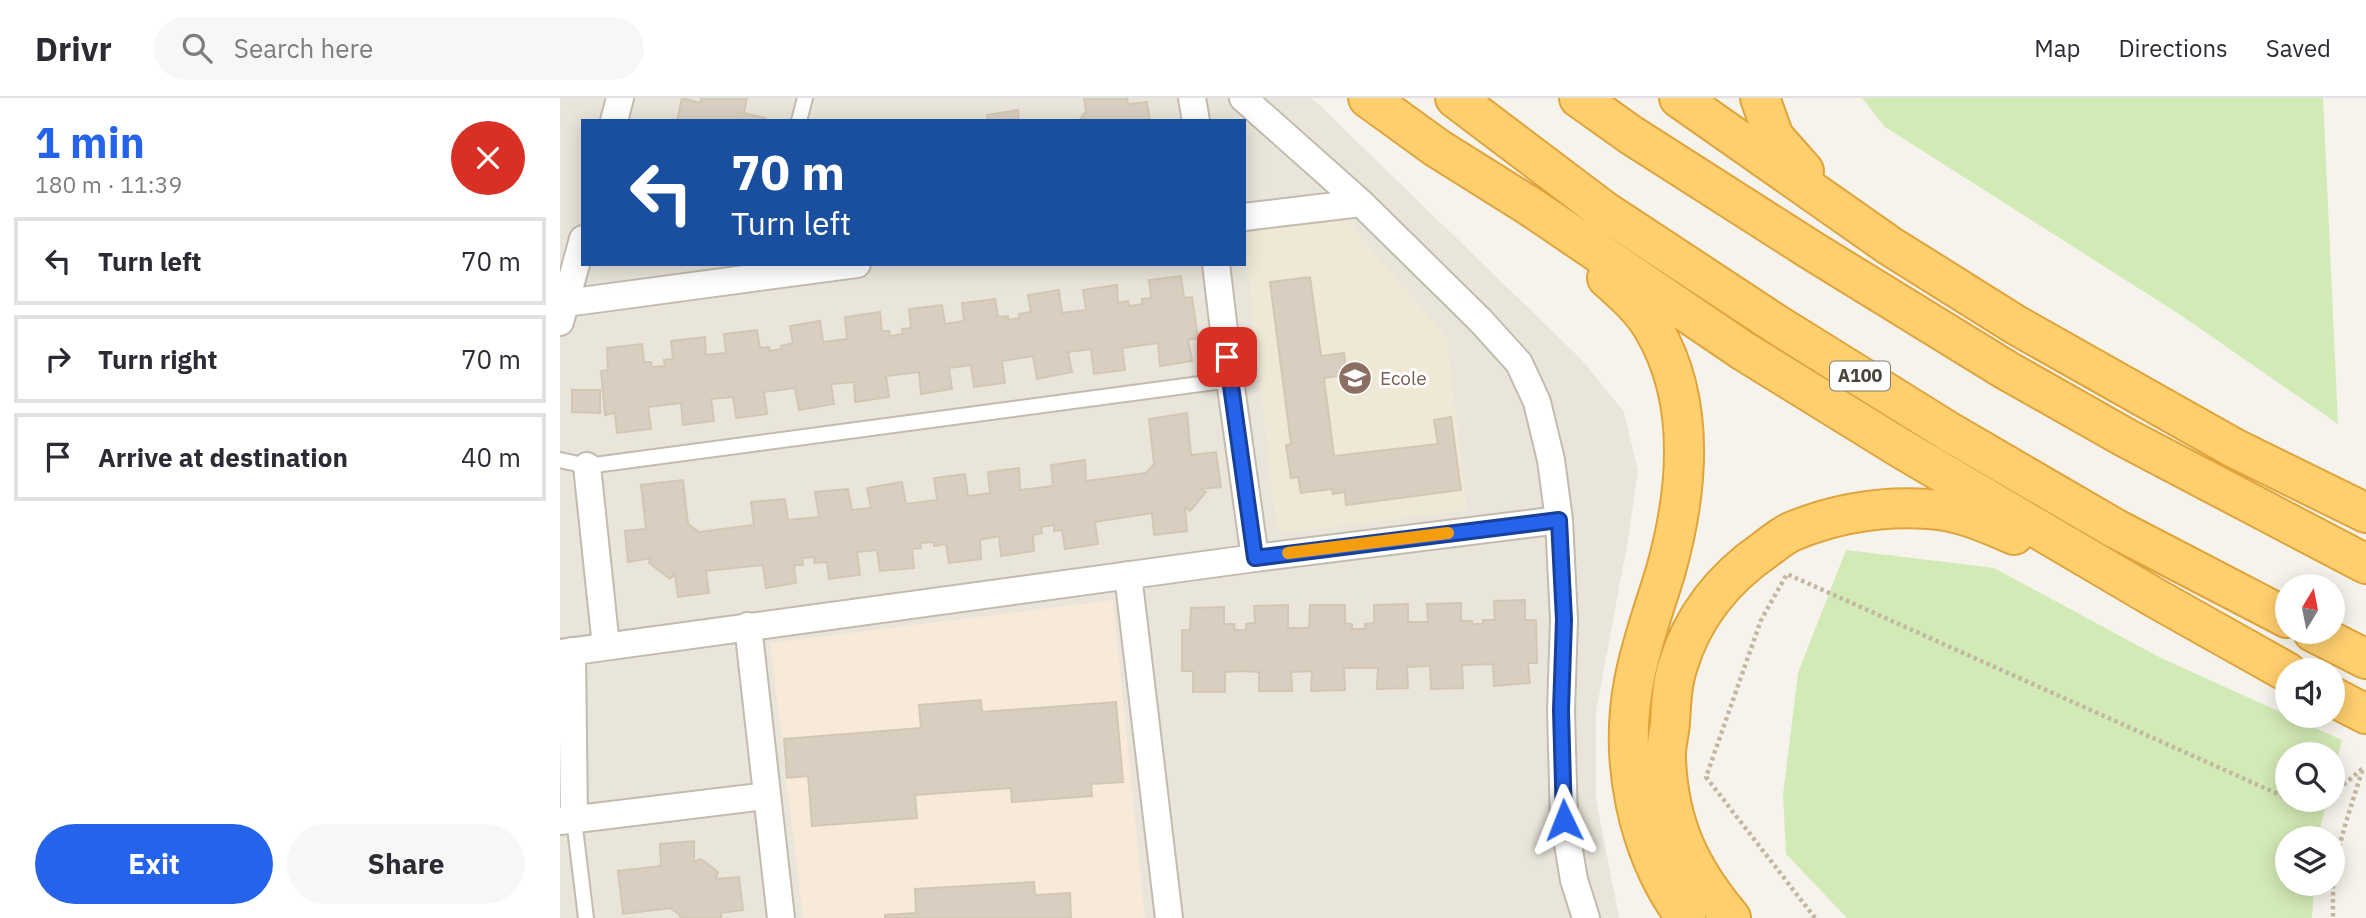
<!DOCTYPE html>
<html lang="en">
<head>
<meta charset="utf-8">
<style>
  :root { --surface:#fff; --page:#f7f7f7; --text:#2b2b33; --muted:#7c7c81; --line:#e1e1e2; --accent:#2563eb }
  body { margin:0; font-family:"IBM Plex Sans",sans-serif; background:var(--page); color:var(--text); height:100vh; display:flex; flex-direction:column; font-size:26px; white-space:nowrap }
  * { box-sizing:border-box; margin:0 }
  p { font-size:23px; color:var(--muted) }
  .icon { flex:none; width:38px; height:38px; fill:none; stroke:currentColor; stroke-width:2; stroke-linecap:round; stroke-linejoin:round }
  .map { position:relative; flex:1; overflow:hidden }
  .panel { display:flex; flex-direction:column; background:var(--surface); width:560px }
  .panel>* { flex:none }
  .hud { position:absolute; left:21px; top:21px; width:665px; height:147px; border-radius:0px; box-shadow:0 4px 18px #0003; background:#1a4fa0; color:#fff; overflow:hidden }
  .needle { width:46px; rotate:10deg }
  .buttons { position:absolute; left:1715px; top:476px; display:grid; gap:14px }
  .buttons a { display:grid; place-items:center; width:70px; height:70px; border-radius:50%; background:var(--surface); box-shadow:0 4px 18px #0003; font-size:35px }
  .pin { position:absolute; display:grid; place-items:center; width:60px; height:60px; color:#fff; margin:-30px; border-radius:14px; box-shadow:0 4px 10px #0006 }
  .me { position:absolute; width:77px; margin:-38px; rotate:358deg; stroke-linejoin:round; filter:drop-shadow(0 0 5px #0008) }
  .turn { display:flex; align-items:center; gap:24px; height:147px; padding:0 35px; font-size:32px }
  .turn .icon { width:91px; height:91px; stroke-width:2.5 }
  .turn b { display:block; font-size:49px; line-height:60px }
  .round { display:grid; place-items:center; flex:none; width:74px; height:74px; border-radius:37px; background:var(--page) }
  .overview { display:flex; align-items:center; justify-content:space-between; height:119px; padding:0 35px }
  h1 { font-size:42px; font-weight:700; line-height:52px; color:var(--accent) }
  .cta { display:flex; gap:14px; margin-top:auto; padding:14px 35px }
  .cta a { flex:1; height:80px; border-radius:42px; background:var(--accent); color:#fff; font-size:28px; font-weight:700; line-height:80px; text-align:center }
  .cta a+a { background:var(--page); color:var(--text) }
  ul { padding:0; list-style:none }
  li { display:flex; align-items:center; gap:21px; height:88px; margin:0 14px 10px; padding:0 21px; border:4px solid var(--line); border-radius:0px }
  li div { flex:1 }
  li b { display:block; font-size:26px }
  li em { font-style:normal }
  header { display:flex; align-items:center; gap:42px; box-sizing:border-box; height:98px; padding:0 35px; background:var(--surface); border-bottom:2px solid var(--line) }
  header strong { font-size:33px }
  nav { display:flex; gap:38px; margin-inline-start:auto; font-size:24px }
  .search { width:490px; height:63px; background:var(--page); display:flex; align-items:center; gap:18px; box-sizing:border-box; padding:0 24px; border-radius:38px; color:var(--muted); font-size:26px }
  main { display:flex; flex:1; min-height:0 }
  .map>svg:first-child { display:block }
  .residential { fill:#eae5da; fill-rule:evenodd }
  .commercial { fill:#f7ead8 }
  .education { fill:#efe8d6 }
  .green { fill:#d2eab5 }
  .building { fill:#d8cfc1; stroke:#d3c7b4; stroke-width:2 }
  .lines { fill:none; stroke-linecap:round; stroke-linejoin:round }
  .service-casing { stroke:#c2bbae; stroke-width:18 }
  .minor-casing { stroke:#c2bbae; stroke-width:30 }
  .motorway-casing { stroke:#e0a43c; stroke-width:42 }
  .path { stroke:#c4b79f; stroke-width:4.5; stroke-dasharray:3.5 3.5; stroke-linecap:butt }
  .service { stroke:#fff; stroke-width:14 }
  .minor { stroke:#fff; stroke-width:26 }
  .motorway { stroke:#ffcf6e; stroke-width:38 }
  .route-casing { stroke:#184099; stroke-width:18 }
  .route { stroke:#2563eb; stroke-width:12 }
  .slow { stroke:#f59e0b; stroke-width:12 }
  .labels { text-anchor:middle; stroke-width:6; stroke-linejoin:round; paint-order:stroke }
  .shield { fill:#fff; stroke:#817c74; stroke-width:2 }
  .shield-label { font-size:18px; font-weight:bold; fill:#4b4439 }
  .education-label { font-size:19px; fill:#785e54; stroke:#fff; text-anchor:start }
</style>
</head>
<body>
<header>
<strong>Drivr</strong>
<div class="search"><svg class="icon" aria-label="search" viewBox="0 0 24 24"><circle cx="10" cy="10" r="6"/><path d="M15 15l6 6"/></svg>Search here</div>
<nav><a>Map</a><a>Directions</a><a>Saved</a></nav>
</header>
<main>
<section class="panel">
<div class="overview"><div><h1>1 min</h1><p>180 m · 11:39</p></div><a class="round" style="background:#d93025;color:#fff"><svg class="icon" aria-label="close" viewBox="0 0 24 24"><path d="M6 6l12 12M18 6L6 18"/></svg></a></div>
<ul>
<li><svg class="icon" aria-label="left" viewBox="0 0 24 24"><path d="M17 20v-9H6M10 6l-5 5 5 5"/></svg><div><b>Turn left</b></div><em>70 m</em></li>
<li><svg class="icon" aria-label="right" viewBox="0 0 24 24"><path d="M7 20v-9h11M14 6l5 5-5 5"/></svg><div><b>Turn right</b></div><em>70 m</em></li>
<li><svg class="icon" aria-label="arrive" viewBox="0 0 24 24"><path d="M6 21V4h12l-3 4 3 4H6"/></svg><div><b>Arrive at destination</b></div><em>40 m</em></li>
</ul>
<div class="cta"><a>Exit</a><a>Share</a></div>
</section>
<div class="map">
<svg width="1806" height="820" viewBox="0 0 1806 820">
  <rect width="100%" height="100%" fill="#f6f3ec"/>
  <path class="residential" d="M0 0H752L1021 261 1064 314 1078 373 1068 442 1036 614V701L1059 820H0ZM23 23H684V166H23Z"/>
  <path class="commercial" d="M553 502 585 820H243L210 545Z"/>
  <path class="education" d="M781 115 887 240 907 412 728 435 716 430 684 136Z"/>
  <path class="green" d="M1302 0H1763L1778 326 1622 218 1325 29Z
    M1286 452 1434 470 1601 560 1782 642 1773 679V656H1727V702H1767L1758 740H1727V786H1754L1752 820H1287L1226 756 1223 697 1238 575Z"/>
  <path class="building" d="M122 0 140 5 141 0H187L184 15 205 20 204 23H117Z
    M524 0H567L568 6 587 4 590 23H519L526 13Z
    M458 12 459 23H428L427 17Z
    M621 178 624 200 632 199 638 240 628 242 632 263 600 268 598 245 562 250 565 272 534 276 531 251 508 254 512 274 477 281 473 258 442 263 445 285 414 289 411 267 389 270 392 291 361 296 359 274 326 278 329 299 295 304 294 284 271 286 274 306 239 312 235 290 204 294 207 316 176 320 173 299 151 301 154 323 123 327 121 305 105 307 88 309 91 331 57 335 55 315 45 317 41 273 48 272 47 250 82 246 84 264H91L92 269 105 268 104 262 113 261 111 243 145 239 146 257 166 255 164 236 197 232 200 250 209 249 210 253 222 251 221 248 233 245 230 228 260 223 263 244 287 241 285 219 320 214 322 233H329L330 238 343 236 342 231 351 230 349 211 382 207 385 226 404 223 402 205 435 201 438 219 448 218V222L460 220 459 216 471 214 468 197 499 192 502 215 526 212 523 192 557 187 558 205 568 203 569 208 582 206V201L591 200 589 182Z
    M750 179 761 258 784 255 786 277 764 280 774 358 878 346 874 322 891 319 901 392 786 407 785 394 773 396 772 391 741 395 738 379 731 380 726 347 731 346 710 184Z
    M12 292H40V315L12 314Z
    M627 315 631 357 656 354 661 389 641 391 646 394 630 413 625 409 627 433 594 437 592 415 535 424 538 446 505 451 502 432 494 433V427L481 429 482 435 473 437 474 453 441 458 439 438 420 442 421 461 389 465 386 446 374 448V444L360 445 361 450 352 451 354 470 320 473 317 452 297 454 300 477 269 481 267 464 254 465 255 459 242 460 243 467H234L236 485 206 490 203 467 146 473 149 495 118 499 115 476 110 481 89 465 91 460 68 464 65 433 86 431 81 387 123 382 128 426 139 434 194 427 191 404 225 401 228 422 259 419 255 394 288 391 292 412 311 410 307 390 342 384 346 406 377 402 374 380 405 376 408 398 430 395 428 374 459 370 460 392 493 388 491 367 525 362 526 383 586 375 594 366 589 321Z
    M965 502V522H976L977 565H968L970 585 934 588 933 566 902 567 903 590 871 591 870 568 847 569 848 590 817 591 818 570H784L785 592 751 593 752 573 731 574 732 593H699V574L683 573 665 574V594H633V573H622V532H630L631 510 664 509V526H674L675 532H686V526L695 525 694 508 728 507V530H749L750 507H785V525L792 526V531H805V526L814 525V507L848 506V524H868L867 506 901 505V523H912V526H923V522H935L934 503Z
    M421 602 422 614 556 604 563 684 531 686 532 698 452 704 451 690 355 697 357 720 252 728 248 678 227 680 224 641 361 630 359 607Z
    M134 743V764L141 761 158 774 156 781 179 779 183 812 161 815V820H120V817L110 810 63 816 58 773 101 768 100 746Z
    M474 784 475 797 510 795 511 820H325V817L356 815 355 791Z"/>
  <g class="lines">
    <g class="service-casing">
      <path id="service" d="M239 23 245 0
        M0 362 27 368 670 282
        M14 722 26 820"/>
    </g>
    <g class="minor-casing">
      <path id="minor" d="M632 0 636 23
        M683 0 801 105 920 222 959 265 977 304 991 362 999 422 1004 522 1001 613 1004 722 1014 782 1026 820
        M54 23 60 0
        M684 119 801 105
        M656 166 670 282 695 460
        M6 205 297 166
        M0 224 23 141
        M27 368 46 548
        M568 477 609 820
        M188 528 221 820
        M12 553 14 722
        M0 555 695 460 999 422
        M0 723 206 698"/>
    </g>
    <g class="motorway-casing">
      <path id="motorway" d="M808 0 877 50 971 109 1185 254 1342 351 1597 501 1727 574
        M895 0 1043 112 1216 226 1391 335 1556 431 1727 520
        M1019 0 1071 37 1251 152 1446 272 1566 340 1806 466
        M1119 0 1330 148 1456 227 1674 350 1806 415
        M1200 0 1214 39 1244 73
        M1047 180C1064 195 1082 211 1093 230 1137 304 1128 393 1106 472 1095 509 1081 545 1074 584 1059 663 1077 755 1126 820
        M1753 534 1806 561
        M1773 599 1806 616
        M1171 820C1130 771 1109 727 1106 662 1105 649 1109 637 1110 625 1111 605 1112 585 1118 567 1133 518 1165 479 1206 451 1214 445 1223 437 1233 433 1275 416 1322 408 1368 411 1397 412 1427 425 1454 437"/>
    </g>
    <path class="path" d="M1773 696 1803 670 1786 724 1773 772V820
      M1730 702 1753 712 1765 702
      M1255 820 1146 679 1201 522 1227 476 1727 700"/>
    <use href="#service" class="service"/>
    <use href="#minor" class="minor"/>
    <use href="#motorway" class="motorway"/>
  </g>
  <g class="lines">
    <g class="route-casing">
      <path id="route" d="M667 259 695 460 999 422 1004 522 1001 612 1004 722"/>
    </g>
    <use href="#route" class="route"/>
    <path class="slow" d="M728 455 888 435"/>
  </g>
  <defs>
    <g id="school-disc" transform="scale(1.75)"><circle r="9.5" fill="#8d6e63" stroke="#fff"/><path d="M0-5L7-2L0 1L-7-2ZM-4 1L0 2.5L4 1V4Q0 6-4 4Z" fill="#fff"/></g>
  </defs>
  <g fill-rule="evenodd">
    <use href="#school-disc" x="795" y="280"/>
  </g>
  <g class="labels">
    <rect class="shield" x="1270" y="263.5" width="60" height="29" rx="5"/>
    <g class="shield-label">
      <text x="1300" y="284">A100</text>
    </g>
    <g class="education-label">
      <text x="820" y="287">Ecole</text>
    </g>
  </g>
</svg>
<div class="buttons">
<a><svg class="needle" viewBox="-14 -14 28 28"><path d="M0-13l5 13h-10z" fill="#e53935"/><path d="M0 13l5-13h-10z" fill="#7c7c81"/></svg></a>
<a><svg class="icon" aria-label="sound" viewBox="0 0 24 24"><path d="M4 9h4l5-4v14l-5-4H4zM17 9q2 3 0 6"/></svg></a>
<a><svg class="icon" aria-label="search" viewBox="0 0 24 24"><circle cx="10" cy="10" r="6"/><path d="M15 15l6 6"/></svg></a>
<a><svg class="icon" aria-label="layers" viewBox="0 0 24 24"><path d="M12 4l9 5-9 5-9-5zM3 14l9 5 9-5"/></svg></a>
</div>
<div class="pin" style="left:667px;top:259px;background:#d93025"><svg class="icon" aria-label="arrive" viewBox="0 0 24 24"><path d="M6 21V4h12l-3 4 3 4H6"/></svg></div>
<svg class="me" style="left:1004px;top:722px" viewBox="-20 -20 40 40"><path d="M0-17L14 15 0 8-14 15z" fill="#2563eb" stroke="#fff" stroke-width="4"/></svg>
<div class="hud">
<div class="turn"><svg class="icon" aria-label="left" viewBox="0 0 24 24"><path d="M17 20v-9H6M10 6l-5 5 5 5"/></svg><div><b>70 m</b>Turn left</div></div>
</div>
</div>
</main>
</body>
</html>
